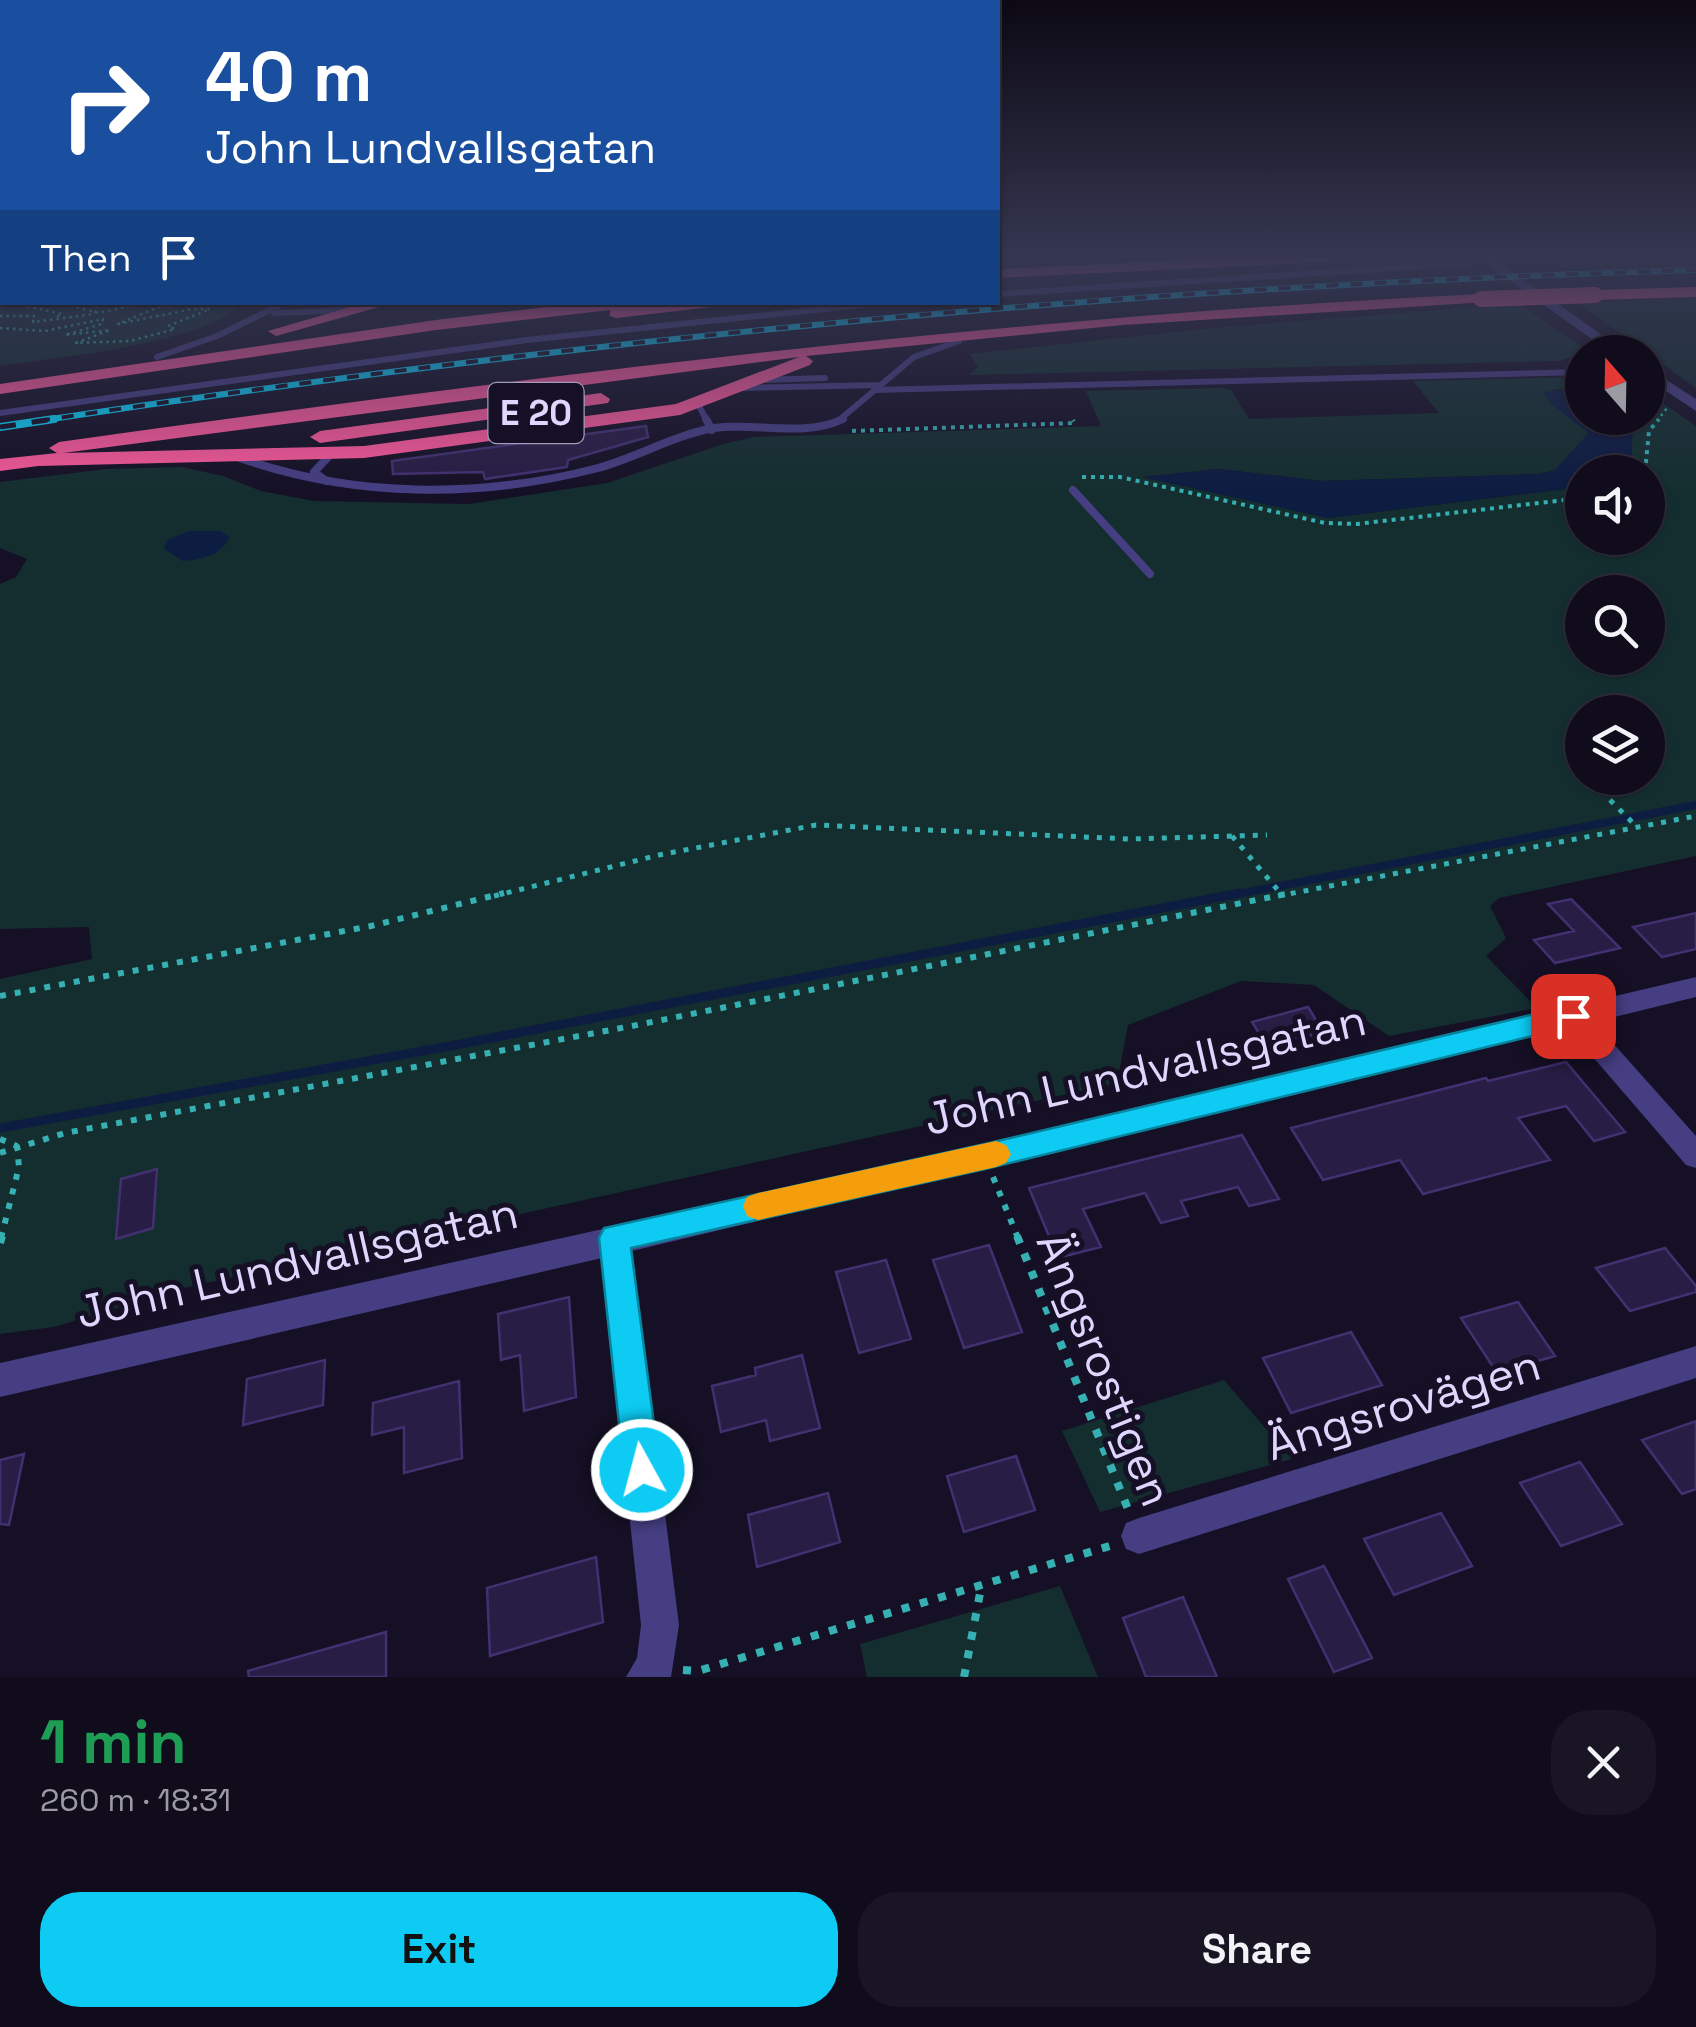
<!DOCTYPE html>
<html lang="en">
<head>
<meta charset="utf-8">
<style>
  :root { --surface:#100c1c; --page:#191525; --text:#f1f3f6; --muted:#9c9ba3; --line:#302c3b; --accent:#0dcbf3 }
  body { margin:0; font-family:"Space Grotesk",sans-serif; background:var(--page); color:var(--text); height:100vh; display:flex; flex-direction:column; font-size:38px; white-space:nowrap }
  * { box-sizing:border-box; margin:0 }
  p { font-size:32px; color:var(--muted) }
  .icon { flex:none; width:55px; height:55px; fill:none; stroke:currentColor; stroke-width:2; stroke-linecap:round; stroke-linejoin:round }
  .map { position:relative; height:1677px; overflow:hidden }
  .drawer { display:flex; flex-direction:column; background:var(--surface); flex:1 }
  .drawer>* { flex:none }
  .top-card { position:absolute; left:0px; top:0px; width:1000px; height:305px; box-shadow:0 2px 8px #0004,0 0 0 2px var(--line); background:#1a4fa0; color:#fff; overflow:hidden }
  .needle { width:65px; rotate:340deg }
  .fabs { position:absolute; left:1565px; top:335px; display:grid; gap:20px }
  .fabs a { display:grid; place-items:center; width:100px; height:100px; border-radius:50%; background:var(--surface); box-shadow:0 2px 8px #0004,0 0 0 2px var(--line); font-size:50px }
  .pin { position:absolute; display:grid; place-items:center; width:85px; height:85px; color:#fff; margin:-42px; border-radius:20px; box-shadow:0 5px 15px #0006 }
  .me { position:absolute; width:110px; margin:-55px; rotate:353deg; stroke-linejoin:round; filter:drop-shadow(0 0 8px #0008) }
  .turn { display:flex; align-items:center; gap:35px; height:210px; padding:0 40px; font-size:45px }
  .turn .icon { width:130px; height:130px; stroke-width:2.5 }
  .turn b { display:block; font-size:70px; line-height:85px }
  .then { display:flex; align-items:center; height:95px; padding:0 40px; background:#0003; gap:20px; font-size:38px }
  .round { display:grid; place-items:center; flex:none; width:105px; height:105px; border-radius:40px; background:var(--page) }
  .overview { display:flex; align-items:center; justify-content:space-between; height:170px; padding:0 40px }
  h1 { font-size:60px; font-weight:700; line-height:75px; color:#1e9e55 }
  .primary-button { display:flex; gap:20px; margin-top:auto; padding:20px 40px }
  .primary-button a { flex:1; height:115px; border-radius:40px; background:var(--accent); color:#111; font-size:40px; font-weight:700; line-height:115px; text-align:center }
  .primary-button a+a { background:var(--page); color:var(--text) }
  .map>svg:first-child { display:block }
  .green { fill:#142e2f; fill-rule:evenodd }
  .water { fill:#0d1c41 }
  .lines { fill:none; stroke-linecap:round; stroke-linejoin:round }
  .stream-far1 { stroke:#0d1c41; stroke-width:8 }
  .stream { stroke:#0d1c41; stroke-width:9 }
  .building { fill:#281d45; stroke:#423070; stroke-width:2.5 }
  .path-far4 { stroke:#36b0b2; stroke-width:2.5; stroke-dasharray:2.5 4; stroke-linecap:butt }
  .path-far3 { stroke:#36b0b2; stroke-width:4; stroke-dasharray:4 5; stroke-linecap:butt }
  .path-far2 { stroke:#36b0b2; stroke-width:5; stroke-dasharray:5 8; stroke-linecap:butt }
  .path-far1 { stroke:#36b0b2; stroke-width:6; stroke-dasharray:6 9; stroke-linecap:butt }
  .path { stroke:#36b0b2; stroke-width:8; stroke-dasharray:8 11; stroke-linecap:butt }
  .service-far1 { stroke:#453e82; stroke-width:6 }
  .service { stroke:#453e82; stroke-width:8 }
  .minor { fill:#453e82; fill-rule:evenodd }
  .tertiary { fill:#453e82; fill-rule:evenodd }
  .motorway { fill:#f75898; fill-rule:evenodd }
  .rail-far1-casing { stroke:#0dcbf3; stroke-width:6 }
  .rail-casing { stroke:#0dcbf3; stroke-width:8 }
  .rail-far1 { stroke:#151025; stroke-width:4; stroke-dasharray:12; stroke-linecap:butt }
  .rail { stroke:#151025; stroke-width:5; stroke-dasharray:16; stroke-linecap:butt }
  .motorway-bridge { stroke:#f75898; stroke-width:16 }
  .route { fill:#0dcbf3; stroke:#08849e; stroke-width:2.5 }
  .slow { fill:#f59e0b }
  .labels { text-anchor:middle; stroke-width:10; stroke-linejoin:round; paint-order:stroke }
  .shield { fill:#151025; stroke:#a29bbc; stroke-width:2.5 }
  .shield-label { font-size:35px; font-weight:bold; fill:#ded6fd }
  .near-street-label { font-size:45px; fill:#ded6fd; stroke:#151025 }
</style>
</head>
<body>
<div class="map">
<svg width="1696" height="1677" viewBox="0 0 1696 1677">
  <rect width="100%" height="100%" fill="#151025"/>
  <path class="green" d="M0 258 2 302 242 303C206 344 57 357 0 366Z
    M1696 298V388L1577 302Z
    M1519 304 1581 346 1582 355 1557 361 969 375 978 367 970 354 1213 328Z
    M1582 377V388L1551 390 1589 433 1555 470 1539 474 1321 481 1219 469 1143 477 1328 518 1582 487V538H1648V472H1621L1631 463 1633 418H1648V393L1696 426V856L1499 898 1490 906 1506 938 1486 956 1537 1008 1389 1036 1314 985 1241 981 1128 1025 1117 1083 179 1289 54 1327 0 1334V979L92 959 89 927 0 929V584L16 577 27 559 0 548V482L106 469 182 467 223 476 261 491 314 501 468 504 607 483 723 444 754 437 1101 426 1086 391 1221 388 1231 390 1249 419 1439 413 1413 381ZM1582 592H1648V658H1582ZM1582 712H1648V778H1582Z
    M1224 1380 1292 1459 1100 1512 1062 1431Z
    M1060 1586 1098 1677H867L860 1644Z"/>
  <path class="water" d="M1582 388V418H1633L1631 464 1621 472H1582V487L1328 518 1142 477 1219 469 1322 481 1539 474 1555 470 1589 433 1551 404 1543 392Z
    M189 531H220L229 537C222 556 201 559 183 561L164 549 167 540Z"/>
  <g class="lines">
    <path class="stream-far1" d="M1228 896 1696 805"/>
    <path class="stream" d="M0 1128 450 1046 1240 893"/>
  </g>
  <path class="building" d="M646 426 648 437 568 460 567 467 485 479 483 472 393 474 392 461Z
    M1571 899 1620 948 1555 963 1534 940 1574 931 1548 904Z
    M1696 913V949L1662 957 1633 927Z
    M1308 1007 1324 1033 1265 1043 1252 1022Z
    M1566 1062 1625 1132 1594 1141 1566 1106 1518 1118 1550 1160 1423 1194 1400 1160 1323 1180 1291 1128 1486 1078 1488 1081Z
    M1242 1135 1279 1199 1249 1206 1238 1187 1181 1201 1188 1216 1161 1223 1145 1193 1083 1209 1101 1247 1058 1258 1029 1188Z
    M157 1169 153 1228 116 1239 121 1179Z
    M989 1245 1022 1332 964 1348 933 1260Z
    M1665 1248 1696 1286V1292L1630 1311 1596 1268Z
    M886 1260 911 1339 859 1353 836 1272Z
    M569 1297 576 1397 524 1411 520 1355 501 1360 498 1314Z
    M1518 1302 1555 1356 1497 1373 1461 1318Z
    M1351 1332 1382 1385 1291 1413 1263 1358Z
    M802 1355 820 1428 770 1441 766 1420 721 1432 712 1386 756 1375 755 1368Z
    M325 1360 323 1405 243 1425 247 1379Z
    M459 1381 462 1458 404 1473V1427L372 1435 373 1403Z
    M1696 1421V1489L1682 1494 1642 1440Z
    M24 1454 9 1525 0 1524V1460Z
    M1016 1456 1035 1510 964 1532 947 1476Z
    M1580 1462 1622 1524 1561 1546 1520 1483Z
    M828 1493 840 1542 757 1567 748 1515Z
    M1441 1513 1472 1566 1394 1595 1364 1539Z
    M596 1557 603 1622 490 1656 487 1588Z
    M1324 1566 1372 1658 1334 1672 1288 1579Z
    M1183 1597 1217 1677H1146L1123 1618Z
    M386 1632V1677H249L248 1671Z"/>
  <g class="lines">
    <path class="path-far4" d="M8 302 62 314 55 318
      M58 302 99 313 146 302
      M0 316H35L33 322 94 314 99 302
      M0 328 45 331 103 319 102 324 65 335 110 330 76 343 130 341 175 329 168 326 210 309H192L118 324 171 302
      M1657 421 1667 408"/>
    <path class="path-far3" d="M852 431 1075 423 1073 420
      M1645 472 1649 431 1659 419
      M1082 477H1120L1325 523 1357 524 1582 498"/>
    <path class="path-far2" d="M1610 800 1636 826
      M1232 836 1282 895
      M494 896 659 855 816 825 1130 839 1267 835
      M1278 896 1696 816"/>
    <path class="path-far1" d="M0 996 371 926 504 893
      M0 1139 17 1146
      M0 1153 65 1133 632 1026 1291 893
      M993 1177 1018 1238
      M1 1238 19 1167 17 1146"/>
    <path class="path" d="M1017 1236 1128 1509
      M0 1243 2 1236
      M683 1670 698 1671 1113 1545
      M964 1677 981 1588"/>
    <path class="service-far1" d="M998 294 1470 263
      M274 313 351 310
      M157 357 217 336 286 302
      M758 380 825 378
      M739 388 880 385
      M874 390 1582 372
      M698 404 707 421
      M0 413 527 340 891 302
      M838 421 914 357 959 341"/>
    <path class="service" d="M706 419 712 430
      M237 457C353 498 479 499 598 468 638 457 674 435 714 428 755 422 804 438 843 419
      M326 481 314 472 330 455
      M1073 490 1150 574"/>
    <path class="minor" d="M1696 977V997L1594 1022 1696 1136V1168L1686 1165 1568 1028 632 1251 679 1625 671 1677H626L637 1658 641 1625 602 1258 0 1397V1363L985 1144Z
      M1696 1346V1378L1139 1554 1126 1549 1121 1536 1126 1523 1139 1518Z"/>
    <path class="tertiary" d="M1478 258H1493L1626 352H1610Z
      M1648 368 1696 399V411L1648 379Z"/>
    <path class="motorway" d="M1227 258H1330L1323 262 998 278V269Z
      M1696 287V297L1595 300 1587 295 1595 290Z
      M1481 294 1487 296V302L1123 325 806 356 813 361 810 365 680 415 364 458 38 466 0 471V459L57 453 49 448 59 442C532 376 1004 317 1481 294ZM799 357 676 404 364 446 63 453Z
      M368 302H397L276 336 268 331Z
      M590 302H720L712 307 616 318 610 316V310L436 330 0 394V384L436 320Z
      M601 393 610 399 608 403 320 443 310 437 320 431Z"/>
    <g class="rail-far1-casing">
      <path id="rail-far1" d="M38 421C592 337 1136 286 1696 270"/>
    </g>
    <g class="rail-casing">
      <path id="rail" d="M0 427 54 419"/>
    </g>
    <use href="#rail-far1" class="rail-far1"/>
    <use href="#rail" class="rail"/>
    <path class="motorway-bridge" d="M1481 299 1595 295"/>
  </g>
  <linearGradient id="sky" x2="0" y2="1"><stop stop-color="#0c0914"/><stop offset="0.52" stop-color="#353751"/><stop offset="1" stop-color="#353751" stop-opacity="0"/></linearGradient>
  <rect width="1696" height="493" fill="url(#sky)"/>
  <path class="route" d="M1573 1005 1583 1008 1586 1016 1583 1023 1573 1026 985 1169 631 1248 660 1470 654 1483 642 1488 630 1483 624 1470 599 1238 604 1228 985 1144Z"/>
  <path class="slow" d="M996 1141 1006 1145 1011 1154 1006 1163 996 1167 758 1220 747 1216 743 1206 747 1197 758 1193Z"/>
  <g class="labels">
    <rect class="shield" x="488.5" y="383" width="95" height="60" rx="8"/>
    <g class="shield-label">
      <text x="536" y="425">E 20</text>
    </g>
    <g class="near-street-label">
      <text transform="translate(1145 1069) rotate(-13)" y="16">John Lundvallsgatan</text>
      <text transform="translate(297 1262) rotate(-13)" y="16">John Lundvallsgatan</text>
      <text transform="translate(1105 1369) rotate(68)" y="16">Ängsrostigen</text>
      <text transform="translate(1403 1404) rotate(-17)" y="16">Ängsrovägen</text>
    </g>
  </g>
</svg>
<div class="fabs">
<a><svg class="needle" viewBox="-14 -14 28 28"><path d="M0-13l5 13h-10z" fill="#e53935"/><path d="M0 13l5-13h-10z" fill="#9c9ba3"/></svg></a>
<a><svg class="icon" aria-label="sound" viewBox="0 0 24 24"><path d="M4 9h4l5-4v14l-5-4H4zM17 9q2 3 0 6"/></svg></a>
<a><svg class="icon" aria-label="search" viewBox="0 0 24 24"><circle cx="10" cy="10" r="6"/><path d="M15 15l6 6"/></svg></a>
<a><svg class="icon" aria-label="layers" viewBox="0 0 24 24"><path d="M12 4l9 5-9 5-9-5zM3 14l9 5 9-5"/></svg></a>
</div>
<div class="pin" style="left:1573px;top:1016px;background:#d93025"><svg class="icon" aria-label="arrive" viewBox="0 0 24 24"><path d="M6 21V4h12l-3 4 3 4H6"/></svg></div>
<svg class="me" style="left:642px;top:1470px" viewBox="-20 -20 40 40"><circle r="17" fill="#0dcbf3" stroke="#fff" stroke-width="3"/><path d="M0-11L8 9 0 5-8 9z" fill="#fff"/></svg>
<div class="top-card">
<div class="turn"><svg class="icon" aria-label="right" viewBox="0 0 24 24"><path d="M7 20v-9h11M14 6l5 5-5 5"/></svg><div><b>40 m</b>John Lundvallsgatan</div></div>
<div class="then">Then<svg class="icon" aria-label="arrive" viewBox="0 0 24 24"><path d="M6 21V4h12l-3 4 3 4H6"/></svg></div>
</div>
</div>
<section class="drawer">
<div class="overview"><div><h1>1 min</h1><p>260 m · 18:31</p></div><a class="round"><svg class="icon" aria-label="close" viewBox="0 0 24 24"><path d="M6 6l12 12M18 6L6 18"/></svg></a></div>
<div class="primary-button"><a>Exit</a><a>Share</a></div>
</section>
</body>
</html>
